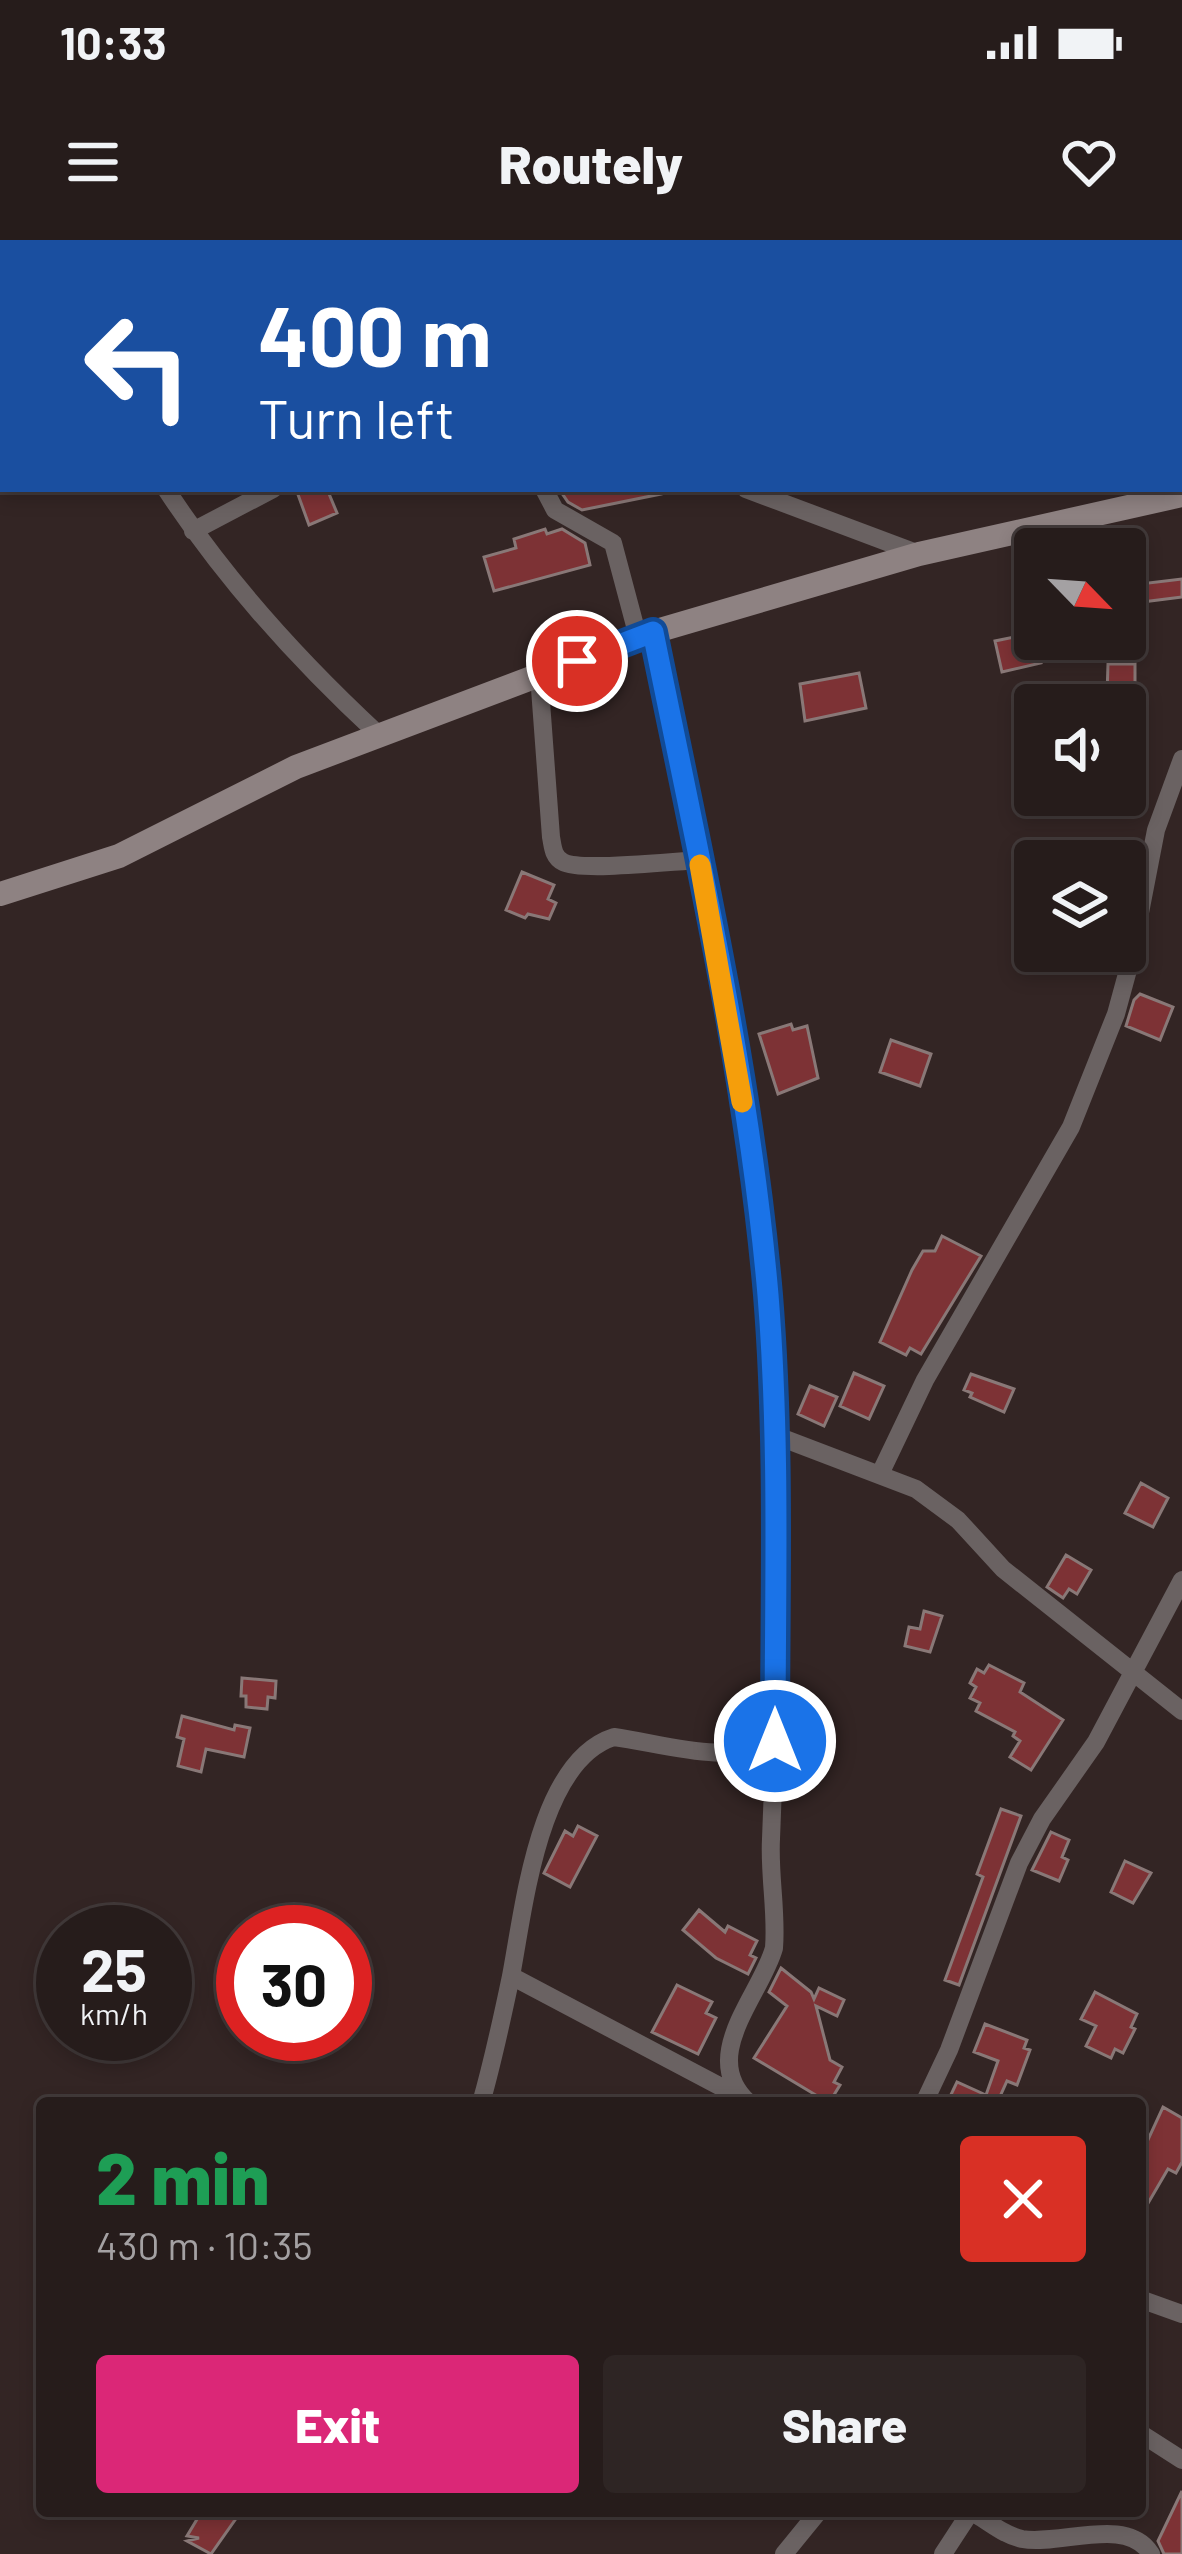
<!DOCTYPE html>
<html lang="en">
<head>
<meta charset="utf-8">
<style>
  :root { --surface:#261c1b; --page:#2e2524; --text:#f1f3f6; --muted:#a4a1a3; --line:#423a3a; --accent:#db2777 }
  body { margin:0; font-family:Barlow,sans-serif; background:var(--page); color:var(--text); height:100vh; display:flex; flex-direction:column; font-size:45px; white-space:nowrap }
  * { box-sizing:border-box; margin:0 }
  p { font-size:39px; color:var(--muted) }
  .icon { flex:none; width:66px; height:66px; fill:none; stroke:currentColor; stroke-width:2; stroke-linecap:round; stroke-linejoin:round }
  .map { position:relative; flex:1; overflow:hidden }
  .sheet { position:absolute; left:36px; top:1857px; width:1110px; height:420px; display:flex; flex-direction:column; background:var(--surface); border-radius:12px; box-shadow:0 6px 18px #0003,0 0 0 3px var(--line) }
  .sheet>* { flex:none }
  .top-card { position:absolute; left:0px; top:0px; width:1182px; height:252px; box-shadow:0 6px 18px #0003,0 0 0 3px var(--line); background:#1a4fa0; color:#fff; overflow:hidden }
  .needle { width:78px; rotate:115deg }
  .controls { position:absolute; left:1014px; top:288px; display:grid; gap:24px }
  .controls a { display:grid; place-items:center; width:132px; height:132px; border-radius:12px; background:var(--surface); box-shadow:0 6px 18px #0003,0 0 0 3px var(--line); font-size:60px }
  .speed { position:absolute; left:36px; top:1665px; display:flex; gap:24px; font-size:60px; font-weight:700; text-align:center }
  .speed>* { display:grid; place-content:center; width:156px; height:156px; border-radius:50%; background:var(--surface); box-shadow:0 6px 18px #0003,0 0 0 3px var(--line); line-height:1 }
  .speed small { font-size:30px; font-weight:400 }
  .speed .limit { border:18px solid #d22; background:#fff; color:#111 }
  .pin { position:absolute; display:grid; place-items:center; width:102px; height:102px; color:#fff; margin:-51px; border:6px solid #fff; border-radius:50%; box-shadow:0 3px 12px #0007 }
  .me { position:absolute; width:132px; margin:-66px; rotate:0deg; stroke-linejoin:round; filter:drop-shadow(0 0 9px #0008) }
  .turn { display:flex; align-items:center; gap:42px; height:252px; padding:0 60px; font-size:54px }
  .turn .icon { width:156px; height:156px; stroke-width:2.5 }
  .turn b { display:block; font-size:84px; line-height:102px }
  .round { display:grid; place-items:center; flex:none; width:126px; height:126px; border-radius:12px; background:var(--page) }
  .overview { display:flex; align-items:center; justify-content:space-between; height:204px; padding:0 60px }
  h1 { font-size:72px; font-weight:800; line-height:90px; color:#1e9e55 }
  .cta { display:flex; gap:24px; margin-top:auto; padding:24px 60px }
  .cta a { flex:1; height:138px; border-radius:12px; background:var(--accent); color:#fff; font-size:48px; font-weight:800; line-height:138px; text-align:center }
  .cta a+a { background:var(--page); color:var(--text) }
  .status { display:flex; justify-content:space-between; align-items:center; height:84px; padding:0 60px; background:var(--surface); direction:ltr }
  .status svg { height:33px; fill:currentColor }
  header { display:flex; justify-content:space-between; align-items:center; height:156px; padding:0 60px; background:var(--surface); font-size:54px; font-weight:800 }
  .map>svg:first-child { display:block }
  .building { fill:#7d3235; stroke:#897877; stroke-width:3 }
  .lines { fill:none; stroke-linecap:round; stroke-linejoin:round }
  .street { stroke:#6a6262; stroke-width:18 }
  .secondary { stroke:#8e8282; stroke-width:24 }
  .route-casing { stroke:#114b97; stroke-width:30 }
  .route { stroke:#1a73e8; stroke-width:21 }
  .slow { stroke:#f59e0b; stroke-width:21 }
</style>
</head>
<body>
<div class="status"><b>10:33</b><svg viewBox="0 0 49 12"><path d="M0 12V9h3v3zM5 12V6h3v6zM10 12V3h3v9zM15 12V0h3v12zM26 1h20v11H26zM47 4h2v5h-2z"/></svg></div>
<header><svg class="icon" aria-label="menu" viewBox="0 0 24 24"><path d="M4 6h16M4 12h16M4 18h16"/></svg>Routely<svg class="icon" aria-label="heart" viewBox="0 0 24 24"><path d="M12 20l-8-8c-3-5 5-10 8-4 3-6 11-1 8 4z"/></svg></header>
<div class="map">
<svg width="1182" height="2314" viewBox="0 0 1182 2314">
  <rect width="100%" height="100%" fill="#332524"/>
  <path class="building" d="M296 249H327L337 273 309 285Z
    M559 249H660L661 254 582 270 568 262Z
    M545 289 547 294 562 289 585 303 590 325 494 351 484 317 516 308 514 299Z
    M1182 339V357L1142 362 1140 344Z
    M1034 393 1041 423 1002 432 995 401Z
    M1108 424H1135V456L1107 455Z
    M859 433 866 468 805 481 800 444Z
    M522 632 554 645 548 659 556 663 549 679 528 674 525 678 506 670Z
    M1140 754 1173 767 1160 800 1126 786 1134 760Z
    M791 784 793 790 807 786 818 838 778 854 759 794Z
    M891 800 931 814 920 846 880 832Z
    M942 996 981 1016 921 1114 910 1108 906 1115 880 1102 912 1030 923 1011H935Z
    M854 1133 884 1146 869 1179 840 1166Z
    M971 1134 1014 1149 1004 1172 970 1157 972 1153 964 1150Z
    M810 1146 837 1157 824 1186 798 1174Z
    M1141 1243 1168 1258 1153 1287 1125 1273Z
    M1066 1315 1091 1330 1077 1354 1069 1349 1063 1358 1047 1347Z
    M924 1371 942 1376 930 1412 905 1406 909 1387 920 1389Z
    M989 1425 1024 1443 1020 1452 1063 1480 1031 1530 1010 1517 1020 1501 1013 1496 1015 1492 976 1471 980 1463 970 1458 976 1447 970 1443 977 1429 984 1433Z
    M242 1438 276 1441 275 1458 268 1457 267 1469 246 1467V1456H241Z
    M182 1476 234 1490 235 1485 250 1488 244 1517 206 1509 201 1532 178 1526 184 1499 177 1497Z
    M1001 1569 1021 1576 959 1745 945 1740 983 1637 977 1634Z
    M578 1586 597 1596 570 1647 544 1633 565 1591 573 1596Z
    M1051 1592 1069 1600 1062 1617 1068 1620 1059 1641 1032 1630Z
    M1125 1621 1151 1633 1133 1663 1111 1652Z
    M699 1670 725 1692 728 1686 757 1701 750 1715 756 1718 748 1734 716 1718 683 1690Z
    M781 1728 811 1752 814 1759 819 1748 844 1760 837 1776 816 1766 830 1820 842 1827 834 1842 840 1845 829 1863 754 1818 787 1766 769 1752Z
    M677 1745 712 1762 706 1773 716 1778 698 1814 652 1792Z
    M1095 1752 1137 1774 1131 1787 1135 1789 1123 1813 1115 1809 1111 1818 1086 1806 1096 1786 1081 1779Z
    M985 1784 1027 1800 1024 1808 1030 1810 1017 1845 1007 1841 998 1861 1003 1863H947L957 1842 986 1855 998 1821 974 1812Z
    M1163 1867 1182 1878V1922L1176 1933 1168 1929 1140 1977V1917Z
    M1182 2251V2314H1164L1158 2301Z
    M202 2271H220L235 2280 211 2314 187 2301 199 2298 187 2296Z"/>
  <g class="lines">
    <path class="street" d="M74 0 80 3
      M1152 0V3
      M13 3 15 0
      M245 3 246 0
      M376 3 377 0
      M696 3V0
      M0 11 3 15
      M1179 209 1182 232
      M166 249C226 341 299 421 379 495
      M544 249 555 270 613 303 638 397
      M746 249 919 314
      M193 291 273 249
      M653 392C698 610 748 832 767 1054 784 1234 778 1418 771 1599 769 1635 777 1672 774 1708 761 1755 697 1817 749 1863
      M539 435 551 597C553 607 553 617 563 622 580 632 675 621 700 620
      M777 1196 916 1249 958 1280 1003 1329 1182 1471
      M880 1234 925 1140 1071 887 1116 774 1131 719 1156 590 1182 519
      M511 1736 742 1858
      M481 1863C493 1821 502 1779 511 1736 524 1669 538 1521 614 1497 665 1504 728 1526 775 1501
      M924 1863 949 1810 1019 1623 1042 1579 1096 1502 1182 1340
      M1140 2059 1182 2074
      M1140 2193 1182 2220
      M971 2271C987 2281 1004 2295 1022 2299 1061 2306 1127 2275 1151 2314
      M784 2314 819 2271
      M943 2314 971 2271"/>
    <path class="secondary" d="M0 654 119 616 296 527 653 392 919 314 1182 255"/>
  </g>
  <g class="lines">
    <g class="route-casing">
      <path id="route" d="M577 421 653 392C697 609 749 834 768 1055 780 1203 775 1352 775 1501"/>
    </g>
    <use href="#route" class="route"/>
    <path class="slow" d="M700 625 742 862"/>
  </g>
</svg>
<div class="controls">
<a><svg class="needle" viewBox="-14 -14 28 28"><path d="M0-13l5 13h-10z" fill="#e53935"/><path d="M0 13l5-13h-10z" fill="#a4a1a3"/></svg></a>
<a><svg class="icon" aria-label="sound" viewBox="0 0 24 24"><path d="M4 9h4l5-4v14l-5-4H4zM17 9q2 3 0 6"/></svg></a>
<a><svg class="icon" aria-label="layers" viewBox="0 0 24 24"><path d="M12 4l9 5-9 5-9-5zM3 14l9 5 9-5"/></svg></a>
</div>
<div class="speed"><div>25<small>km/h</small></div><div class="limit">30</div></div>
<div class="pin" style="left:577px;top:421px;background:#d93025"><svg class="icon" aria-label="arrive" viewBox="0 0 24 24"><path d="M6 21V4h12l-3 4 3 4H6"/></svg></div>
<svg class="me" style="left:775px;top:1501px" viewBox="-20 -20 40 40"><circle r="17" fill="#1a73e8" stroke="#fff" stroke-width="3"/><path d="M0-11L8 9 0 5-8 9z" fill="#fff"/></svg>
<div class="top-card">
<div class="turn"><svg class="icon" aria-label="left" viewBox="0 0 24 24"><path d="M17 20v-9H6M10 6l-5 5 5 5"/></svg><div><b>400 m</b>Turn left</div></div>
</div>
<section class="sheet">
<div class="overview"><div><h1>2 min</h1><p>430 m · 10:35</p></div><a class="round" style="background:#d93025;color:#fff"><svg class="icon" aria-label="close" viewBox="0 0 24 24"><path d="M6 6l12 12M18 6L6 18"/></svg></a></div>
<div class="cta"><a>Exit</a><a>Share</a></div>
</section>
</div>
</body>
</html>
